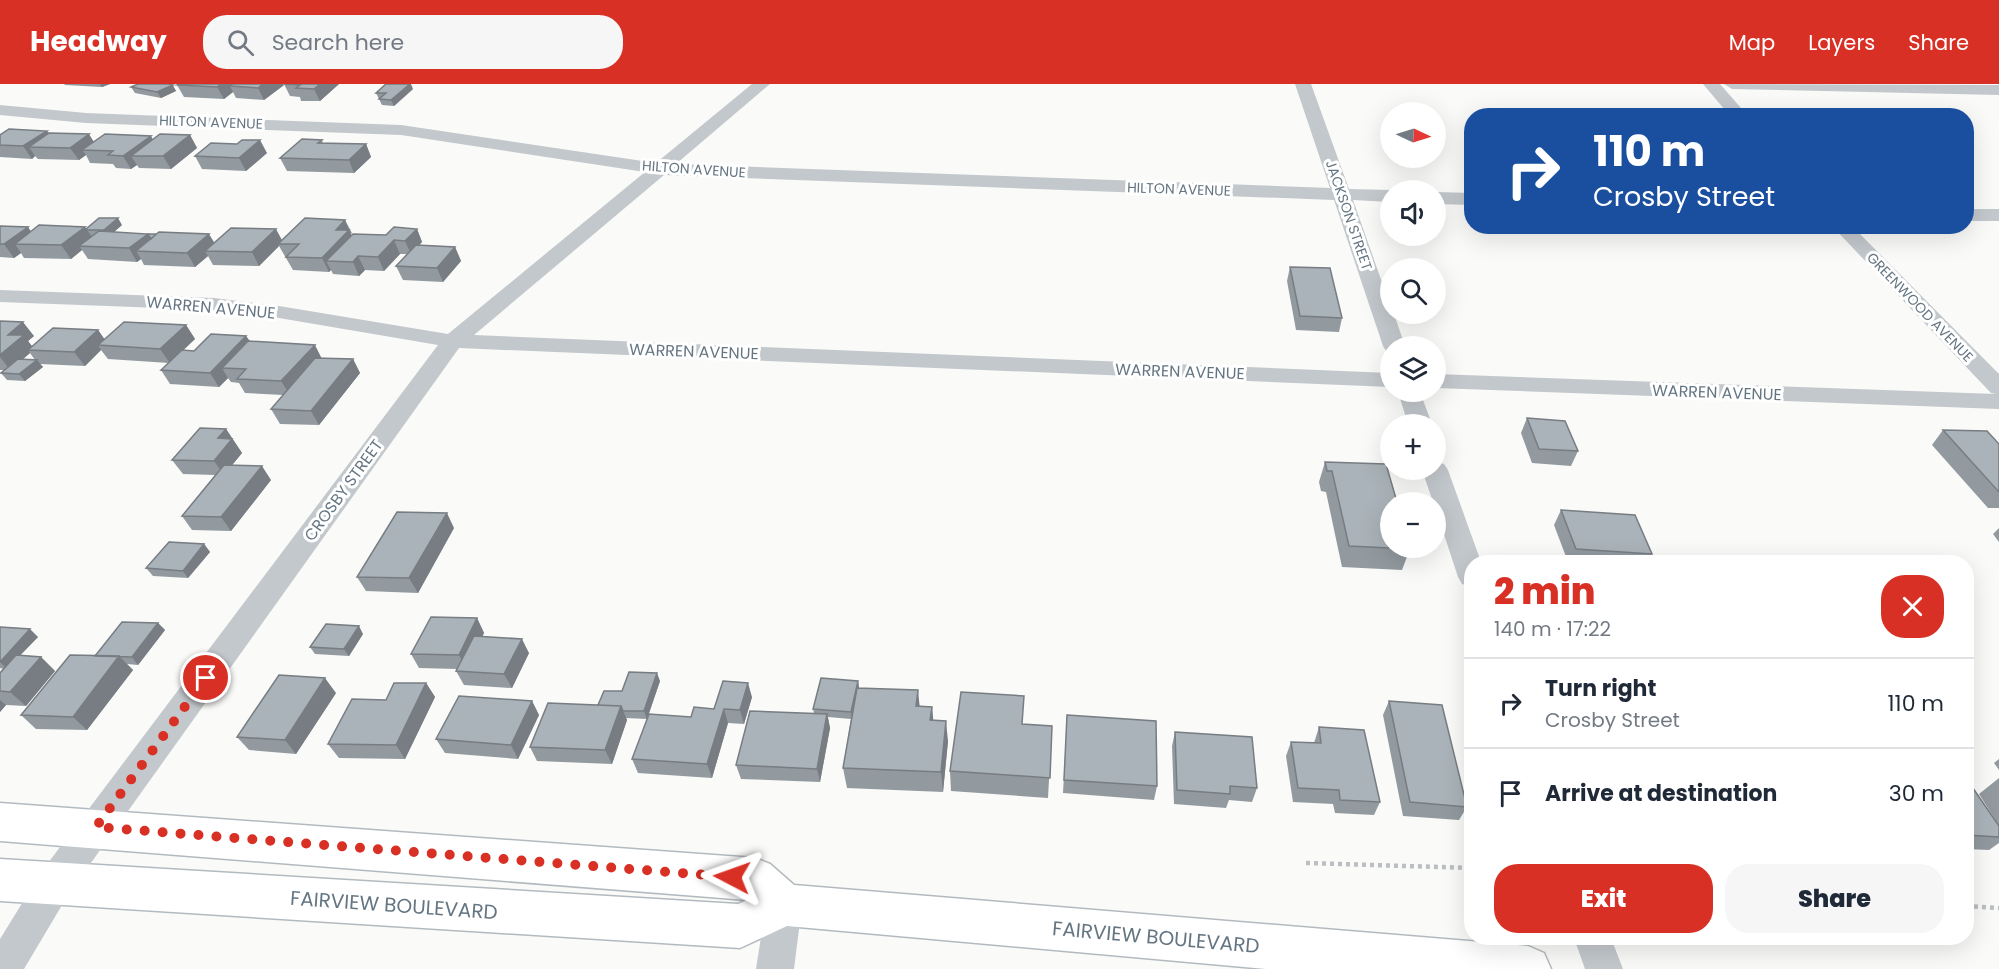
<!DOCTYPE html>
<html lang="en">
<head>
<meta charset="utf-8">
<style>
  :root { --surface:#fff; --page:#f6f6f7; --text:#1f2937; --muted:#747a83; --line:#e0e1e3; --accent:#d93025 }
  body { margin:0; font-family:Poppins,sans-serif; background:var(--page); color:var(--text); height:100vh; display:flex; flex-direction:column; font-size:22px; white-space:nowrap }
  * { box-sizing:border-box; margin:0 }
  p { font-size:20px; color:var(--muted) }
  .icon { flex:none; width:33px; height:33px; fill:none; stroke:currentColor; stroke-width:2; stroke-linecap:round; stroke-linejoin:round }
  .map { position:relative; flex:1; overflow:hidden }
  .sheet { position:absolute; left:1464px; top:471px; width:510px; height:390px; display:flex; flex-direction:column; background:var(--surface); border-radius:24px; box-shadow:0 6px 24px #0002 }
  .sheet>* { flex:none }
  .banner { position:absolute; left:1464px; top:24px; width:510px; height:126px; border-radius:24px; box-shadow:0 6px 24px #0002; background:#1a4fa0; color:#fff; overflow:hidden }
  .needle { width:39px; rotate:94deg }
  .tools { position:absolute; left:1380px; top:18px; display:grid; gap:12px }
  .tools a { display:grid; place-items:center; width:66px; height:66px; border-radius:50%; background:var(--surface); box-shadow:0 6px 24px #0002; font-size:30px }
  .pin { position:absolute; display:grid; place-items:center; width:51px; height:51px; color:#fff; margin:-26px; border:3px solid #fff; border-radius:50%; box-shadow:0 2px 6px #0007 }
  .me { position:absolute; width:66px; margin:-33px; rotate:274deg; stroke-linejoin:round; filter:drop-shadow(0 0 4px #0008) }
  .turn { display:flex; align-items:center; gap:21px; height:126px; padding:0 30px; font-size:27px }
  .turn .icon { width:78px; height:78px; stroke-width:2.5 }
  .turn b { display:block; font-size:42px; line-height:51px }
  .round { display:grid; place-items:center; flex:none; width:63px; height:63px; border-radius:24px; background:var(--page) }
  .overview { display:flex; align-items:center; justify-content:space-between; height:102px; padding:0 30px }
  h1 { font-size:36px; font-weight:800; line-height:45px; color:var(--accent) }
  .primary-button { display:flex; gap:12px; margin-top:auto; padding:12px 30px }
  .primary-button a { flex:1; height:69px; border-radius:24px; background:var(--accent); color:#fff; font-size:24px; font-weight:800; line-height:69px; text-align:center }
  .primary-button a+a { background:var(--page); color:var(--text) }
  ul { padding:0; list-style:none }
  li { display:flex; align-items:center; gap:18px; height:90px; padding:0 30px; border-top:2px solid var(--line) }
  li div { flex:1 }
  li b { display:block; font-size:22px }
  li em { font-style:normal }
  header { display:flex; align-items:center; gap:36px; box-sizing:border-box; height:84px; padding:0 30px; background:var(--accent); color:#fff }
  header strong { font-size:28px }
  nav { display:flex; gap:33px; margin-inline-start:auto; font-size:21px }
  .search { width:420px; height:54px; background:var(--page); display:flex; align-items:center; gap:15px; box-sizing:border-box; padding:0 21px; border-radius:24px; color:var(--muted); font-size:22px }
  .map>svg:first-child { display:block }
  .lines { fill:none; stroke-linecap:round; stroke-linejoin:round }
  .secondary-casing { stroke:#b3babf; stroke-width:3 }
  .path { stroke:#bbbfc2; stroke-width:4.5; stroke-dasharray:4 4; stroke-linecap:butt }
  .street { fill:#c3c8cc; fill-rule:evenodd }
  .secondary { fill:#fff; fill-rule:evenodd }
  .wall { fill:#929a9f; fill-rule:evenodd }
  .shaded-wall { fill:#777d82 }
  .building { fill:#aab3b9; stroke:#777d82; stroke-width:1.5 }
  .route { stroke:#d93025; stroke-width:10; stroke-dasharray:0 18 }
  .labels { text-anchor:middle; stroke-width:6; stroke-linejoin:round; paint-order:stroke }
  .far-street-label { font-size:14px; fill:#657683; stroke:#fff }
  .street-label { font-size:16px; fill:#657683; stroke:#fff }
  .near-street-label { font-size:20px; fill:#657683; stroke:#fff }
</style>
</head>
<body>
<header>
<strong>Headway</strong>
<div class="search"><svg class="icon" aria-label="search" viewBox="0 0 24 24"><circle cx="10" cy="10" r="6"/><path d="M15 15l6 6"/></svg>Search here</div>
<nav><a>Map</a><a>Layers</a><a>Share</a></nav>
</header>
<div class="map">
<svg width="1999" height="885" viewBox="0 0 1999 885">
  <rect width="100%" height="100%" fill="#fafaf8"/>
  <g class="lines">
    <g class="secondary-casing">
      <path id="secondary" d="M0 719 755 774 770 780 794 801 1528 862 1544 869 1551 885H1266L787 842 740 864 0 817V775L738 820 747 816 0 757Z"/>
    </g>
    <path class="path" d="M1306 779 1472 784
      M1966 822 1999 824"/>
    <path class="street" d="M752 0H770L676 80 1330 104 1295 0H1311L1349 105 1391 106 1390 118 1353 116 1390 221V230H1394L1405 262H1390V268L1386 267 1383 262 1334 116 664 91 474 251 1390 289V303L459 264 68 811 24 885H0V855L42 787 438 261 279 234 214 226 0 218V206L214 214 279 222 448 250 645 88 401 51 86 39 0 31V21L86 29 401 41 656 79Z
      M1703 0H1720L1748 32H1730Z
      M1724 0 1999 1V11L1732 5Z
      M1436 108 1472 109V121L1436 120Z
      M1966 125H1999V137H1966Z
      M1832 142H1852L1999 290V325L1436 304V290L1996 310 1991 309Z
      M1398 308H1420L1432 340H1408Z
      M1436 378 1444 380 1448 386 1481 478H1472V503L1462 500 1458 493 1436 426V418H1433L1422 386H1436Z
      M784 804 797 809 802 821 794 885H756L766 821 771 809Z
      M1574 854H1611L1623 885H1585Z"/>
    <use href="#secondary" class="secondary"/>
  </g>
  <path class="wall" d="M64 0H110L102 3 65 1Z
    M172 0 176 7 161 14 135 9 131 3Z
    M179 0H283L284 1 264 16 236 14 233 8 224 15 184 13 177 1Z
    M284 0H339L320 17H301L300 13 290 12Z
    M413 5 394 22 382 21 376 9Z
    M47 47 49 49 94 58 153 56 190 51 197 64 171 85 139 84 137 81 131 85 116 84 113 80 90 79 86 71 79 76 38 75 35 72 32 75 0 73V51Z
    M322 56 323 59 366 60 371 73 354 89 287 87 280 74Z
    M267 69 246 87 202 85 195 72Z
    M345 136 352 149 351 150V152L386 151 417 145 422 158 419 161 455 163 461 177 443 198 403 196 396 182 408 170H400L384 187 365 186 359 192 333 190 331 186 329 188 293 186 279 162 259 182 213 181 208 172 195 183 144 181 141 175 137 178 88 175 82 166 71 175 24 174 21 169 14 174 0 173V142L31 148 86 145 122 141 114 148 214 159 282 156Z
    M1290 183 1342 234 1339 248 1296 246 1287 197Z
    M0 237 34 252 28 257 32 262 98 246 104 255 186 241 195 255 183 266 194 267 246 252 250 257 322 274 353 275 360 289 319 341 280 340 271 325 283 311 245 309 239 299 231 298 228 294 219 303 170 300 161 286 169 279 108 275 101 266 85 282 40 280 43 283 25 297 7 296 1 289 4 286H0ZM30 269 35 276 23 275Z
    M1527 334 1578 367 1571 382 1532 379 1521 349Z
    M226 345 242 369 232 381 271 396 231 447 192 446 182 432 215 391 183 390 172 376Z
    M1943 346 1999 360V424H1988L1932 361Z
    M1325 378 1410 465 1402 486 1342 483 1326 408 1321 407 1319 398Z
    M1561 426 1652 470 1647 478H1568L1554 441Z
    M454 444 418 509 366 507 357 493Z
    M1999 444V458L1993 450Z
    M204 460 210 468 188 494 153 492 146 484Z
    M477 534 484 549 482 552 529 569 512 604 464 601 456 587 457 585 419 584 411 570Z
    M158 539 165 546 138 581 127 580 133 586 87 646 36 645 21 631 95 572Z
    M0 543 38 553 20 571 41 573 55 587 26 622 6 621 0 628V589L4 585 0 584Z
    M363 550 349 572 315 570 310 563Z
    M660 597 647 635 626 634 627 636 612 680 537 677 530 663 622 607Z
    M858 597 859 604 919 622 932 623 933 637 948 657 943 708 847 704 843 684 851 635 828 633 830 644 820 698 741 695 736 681 814 629 813 625Z
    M426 599 435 613 405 675 339 674 328 660 386 616Z
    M336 609 296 670 249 666 237 653Z
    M752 613 744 640 728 639 712 694 638 689 632 675 714 625Z
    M532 617 539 631 518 675 445 669 436 655Z
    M1389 617 1467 723 1459 736 1403 732 1383 631Z
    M1067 631 1157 702 1154 716 1063 709Z
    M1023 640 1052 642 1048 714 951 707 950 687Z
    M1319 643 1380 718 1374 731 1335 729 1333 720 1293 718 1286 672 1291 658 1314 659Z
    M1175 648 1257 704 1252 718 1229 716 1226 724 1174 720 1172 662Z
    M1999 675V686L1994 679Z
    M1966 694 1999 742V759L1989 766 1966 765Z
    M1999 694V742L1979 710Z"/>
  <path class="shaded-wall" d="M100 0H110L102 3Z
    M163 0H172L176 7 161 14 157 8Z
    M221 0H239L230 2 233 8 224 15 217 3Z
    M263 0H283L284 1 264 16 258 4Z
    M320 0H339L320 17 314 5Z
    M410 0H411L413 5 394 22 391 16Z
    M47 47 55 59 29 63 35 72 32 75 23 62Z
    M89 50 97 63 82 66 86 71 79 76 70 64Z
    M190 51 197 64 171 85 163 72Z
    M151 52 158 65 131 72 137 81 131 85 123 72Z
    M260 56 267 69 246 87 239 74Z
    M366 60 371 73 354 89 349 76Z
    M118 134 122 141 108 153 104 146Z
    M345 136 355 160 326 177 331 186 329 188 322 174 336 146Z
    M28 143 37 156 15 160 21 169 14 174 4 160Z
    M85 143 94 156 79 162 82 166 71 175 61 161Z
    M276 145 283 158 278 160 279 162 259 182 252 168Z
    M417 145 422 158 411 170 405 157Z
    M148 150 156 163 136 167 141 175 137 178 129 164Z
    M209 150 217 163 205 167 208 172 195 183 187 169Z
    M394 156 400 170 384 187 378 173Z
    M455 163 461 177 443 198 437 184Z
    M358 172 365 186 359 192 353 178Z
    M23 238 34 252 28 257 34 265 28 266 30 269 10 286 0 273V271L8 251Z
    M186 241 195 255 170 279 160 265Z
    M98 246 108 260 98 261 101 266 85 282 74 268Z
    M246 252 255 266 222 284 228 294 219 303 210 289Z
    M315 261 322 275 290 311 281 297Z
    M353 275 360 289 319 341 311 327Z
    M37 276 43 283 25 297 19 290Z
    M226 345 242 369 224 391 214 377 218 354Z
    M262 382 271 396 231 447 221 433Z
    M447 429 454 444 418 509 409 494Z
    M204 460 210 468 188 494 183 487Z
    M477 534 484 549 467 586 459 571Z
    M158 539 165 546 138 581 132 573Z
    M359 542 363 550 349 572 344 565Z
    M30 545 38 553 7 585 0 578Z
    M522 555 529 569 512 604 504 590Z
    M119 572 133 586 87 646 73 633Z
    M41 573 55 587 26 622 10 608Z
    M657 589 660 597 647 635 644 627Z
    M325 594 336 609 296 670 285 656Z
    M858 597 859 604 852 635 851 628Z
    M426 599 435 613 405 675 396 661Z
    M748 599 752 613 744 640 740 626Z
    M918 606 920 626 916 622Z
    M0 616 6 621 0 628Z
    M532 617 539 631 518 675 511 661Z
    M621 622 627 636 612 680 605 666Z
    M932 623 934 643 930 636Z
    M724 625 728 639 712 694 707 680Z
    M827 630 830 644 820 698 817 685Z
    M946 637 948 657 943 708 941 688Z"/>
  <path class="building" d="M138 0H168L173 1 157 8 131 3Z
    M179 0H221L217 3 177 1Z
    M233 0H263L258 4 230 2Z
    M284 0H320L314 5 296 4 300 1Z
    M386 0H410L391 16 379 15 386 9H376Z
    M9 45 47 47 23 62 0 61V51Z
    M49 49 89 50 70 64 29 63Z
    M105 50 151 52 123 72 108 71 113 67 82 66Z
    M160 50 190 51 163 72H131Z
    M302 55 322 56 318 59 366 60 349 76 280 74Z
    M242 56H260L239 74 195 72 211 59 237 60Z
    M99 134H118L104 146H87L86 145Z
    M305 134 345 136 336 146H349L322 174 286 173 299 160H278Z
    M39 141 85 143 61 161 15 160Z
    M0 142 28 143 4 160H0Z
    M394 143 417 145 405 157 394 156 378 173 358 172 353 178 326 177 353 150 386 151Z
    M231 144 276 145 252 168 205 167Z
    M99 147 148 150 129 164 79 162Z
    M159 148 209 150 187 169 136 167Z
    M148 150H156L151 155Z
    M416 161 455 163 437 184 396 182Z
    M1290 183 1330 184 1342 234 1300 232Z
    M0 237 23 238 8 251H24L0 271Z
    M124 238 186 241 160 265 98 261Z
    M53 244 98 246 74 268 28 266Z
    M211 250 246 252 210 289 161 286 182 266 194 267Z
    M248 257 315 261 281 297 237 295 246 285 222 284Z
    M315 274 353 275 311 327 271 325Z
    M18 275 37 276 19 290 1 289Z
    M1527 334 1565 337 1578 367 1539 365Z
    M200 344 226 345 218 354 232 355 214 377 172 376Z
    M1943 346 1987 347 1999 360V408Z
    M1325 378 1386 380 1397 418H1390V464H1409L1410 465 1349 462 1332 387H1327Z
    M224 381 262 382 221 433 182 432Z
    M1561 426 1635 431 1652 470 1576 465Z
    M397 428 447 429 409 494 357 493Z
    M169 458 204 460 183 487 146 484Z
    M431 533 477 534 459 571 411 570Z
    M122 538 158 539 132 573 95 572Z
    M326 540 359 542 344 565 310 563Z
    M0 543 30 545 0 578Z
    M474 552 522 555 504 590 456 587Z
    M16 571 41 573 10 608 0 607V589Z
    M70 571 119 572 73 633 21 631Z
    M629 588 657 589 644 627H623L621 622 598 621 604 607H622Z
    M279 591 325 594 285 656 237 653Z
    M821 594 858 597 851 628 813 625Z
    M723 597 748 599 740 626 724 625 707 680 632 675 649 630 691 633 694 623 714 625Z
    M394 599H426L396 661 328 660 352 615 386 616Z
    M857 604 918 606 916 622 932 623 930 636 946 637 941 688 843 684Z
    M961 608 1024 612 1022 640 1052 642 1050 694 950 687Z
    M459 612 532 617 511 661 436 655Z
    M1389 617 1442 621 1467 723 1410 718Z
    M548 619 621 622 605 666 530 663Z
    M750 627 827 630 817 685 736 681Z
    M1067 631 1156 637 1157 702 1064 696Z
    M1319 643 1364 646 1380 718 1340 716 1339 706 1298 704 1291 658 1321 659Z
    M1175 648 1252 653 1257 704 1230 702V710L1177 706Z
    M1966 694 1999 742V753L1966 751Z"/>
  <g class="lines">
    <path class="route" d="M206 594 96 743 732 793"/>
  </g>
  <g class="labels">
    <g class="far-street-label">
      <text transform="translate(211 38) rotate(2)" y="5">HILTON AVENUE</text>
      <text transform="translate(694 85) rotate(4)" y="5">HILTON AVENUE</text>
      <text transform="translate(1179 105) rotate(2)" y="5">HILTON AVENUE</text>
      <text transform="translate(1349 131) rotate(71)" y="5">JACKSON STREET</text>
      <text transform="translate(1920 223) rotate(46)" y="5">GREENWOOD AVENUE</text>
    </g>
    <g class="street-label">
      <text transform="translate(211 223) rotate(5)" y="6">WARREN AVENUE</text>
      <text transform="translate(694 267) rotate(2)" y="6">WARREN AVENUE</text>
      <text transform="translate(1180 287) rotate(2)" y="6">WARREN AVENUE</text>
      <text transform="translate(1717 308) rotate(2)" y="6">WARREN AVENUE</text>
      <text transform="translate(343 406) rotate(-54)" y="6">CROSBY STREET</text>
    </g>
    <g class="near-street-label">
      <text transform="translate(394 821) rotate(4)" y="7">FAIRVIEW BOULEVARD</text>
      <text transform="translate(1156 853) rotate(5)" y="7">FAIRVIEW BOULEVARD</text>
    </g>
  </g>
</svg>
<div class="tools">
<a><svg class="needle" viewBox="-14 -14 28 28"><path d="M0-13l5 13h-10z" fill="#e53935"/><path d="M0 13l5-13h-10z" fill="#747a83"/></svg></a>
<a><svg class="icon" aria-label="sound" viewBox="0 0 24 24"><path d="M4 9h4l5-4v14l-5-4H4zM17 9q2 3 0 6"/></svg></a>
<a><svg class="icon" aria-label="search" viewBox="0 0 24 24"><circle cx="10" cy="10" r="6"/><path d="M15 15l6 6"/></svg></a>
<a><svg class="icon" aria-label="layers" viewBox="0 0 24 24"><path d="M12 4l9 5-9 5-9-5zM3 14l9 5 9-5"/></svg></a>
<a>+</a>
<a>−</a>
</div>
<div class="pin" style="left:206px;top:594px;background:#d93025"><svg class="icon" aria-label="arrive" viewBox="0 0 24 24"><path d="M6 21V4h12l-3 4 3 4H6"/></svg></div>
<svg class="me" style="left:732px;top:793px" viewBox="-20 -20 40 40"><path d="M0-17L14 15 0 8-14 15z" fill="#d93025" stroke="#fff" stroke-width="4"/></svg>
<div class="banner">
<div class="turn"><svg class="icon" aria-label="right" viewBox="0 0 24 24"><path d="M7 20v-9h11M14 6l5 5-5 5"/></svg><div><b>110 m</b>Crosby Street</div></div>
</div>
<section class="sheet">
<div class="overview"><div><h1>2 min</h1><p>140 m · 17:22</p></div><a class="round" style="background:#d93025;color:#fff"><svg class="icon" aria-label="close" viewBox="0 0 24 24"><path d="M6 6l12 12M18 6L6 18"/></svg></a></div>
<ul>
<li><svg class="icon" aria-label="right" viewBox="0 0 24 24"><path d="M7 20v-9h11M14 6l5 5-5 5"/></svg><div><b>Turn right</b><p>Crosby Street</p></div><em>110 m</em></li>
<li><svg class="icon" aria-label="arrive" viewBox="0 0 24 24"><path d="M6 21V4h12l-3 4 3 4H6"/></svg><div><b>Arrive at destination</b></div><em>30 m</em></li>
</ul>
<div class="primary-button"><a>Exit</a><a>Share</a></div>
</section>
</div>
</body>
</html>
